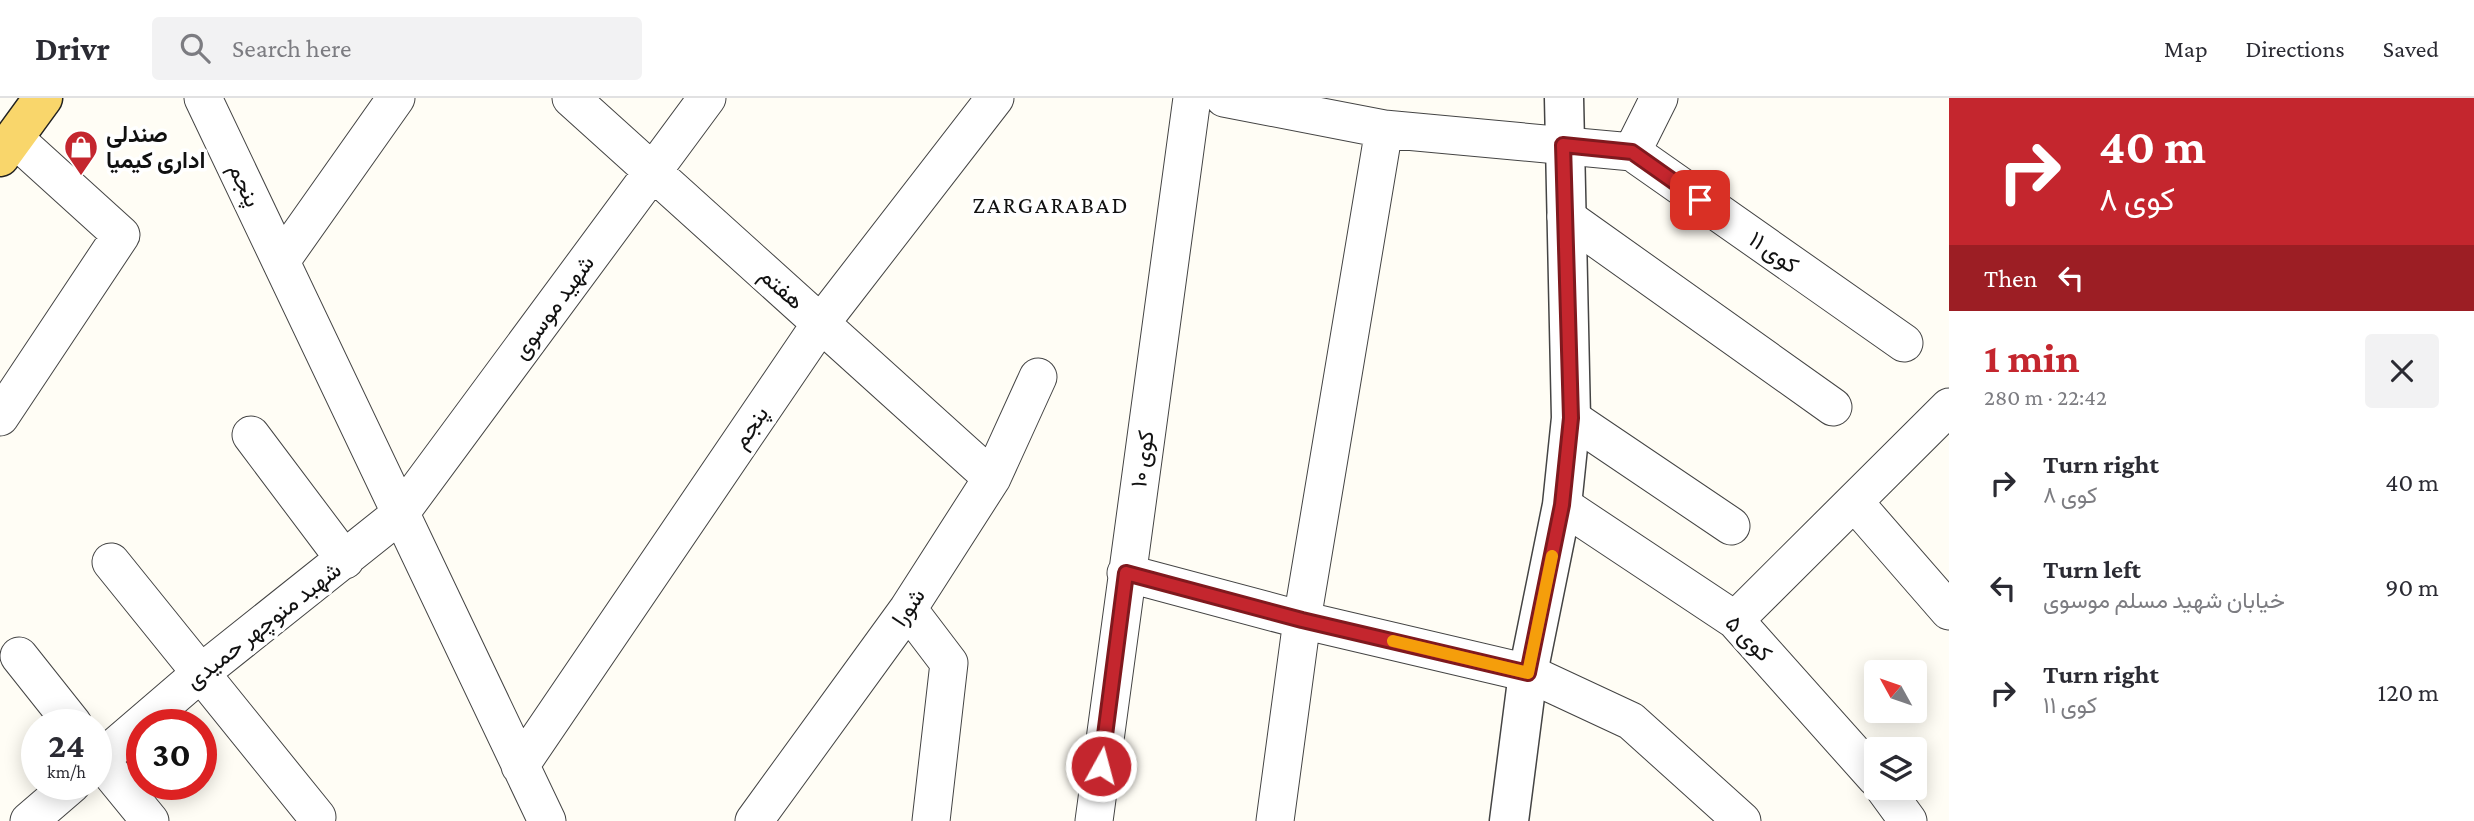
<!DOCTYPE html>
<html lang="en">
<head>
<meta charset="utf-8">
<style>
  :root { --surface:#fff; --page:#f2f2f3; --text:#2b2b33; --muted:#7c7c81; --line:#e1e1e2; --accent:#c4262e }
  body { margin:0; font-family:"Crimson Pro",Vazirmatn,serif; background:var(--page); color:var(--text); height:100vh; display:flex; flex-direction:column; font-size:26px; white-space:nowrap }
  * { box-sizing:border-box; margin:0 }
  p { font-size:23px; color:var(--muted) }
  .icon { flex:none; width:38px; height:38px; fill:none; stroke:currentColor; stroke-width:2; stroke-linecap:round; stroke-linejoin:round }
  .map { position:relative; flex:1; overflow:hidden }
  .details { display:flex; flex-direction:column; background:var(--surface); width:525px }
  .details>* { flex:none }
  .banner { background:#c4262e; color:#fff; overflow:hidden }
  .needle { width:46px; rotate:310deg }
  .buttons { position:absolute; left:1864px; top:562px; display:grid; gap:14px }
  .buttons a { display:grid; place-items:center; width:63px; height:63px; border-radius:7px; background:var(--surface); box-shadow:0 4px 18px #0003; font-size:35px }
  .speed { position:absolute; left:21px; top:611px; display:flex; gap:14px; font-size:35px; font-weight:700; text-align:center }
  .speed>* { display:grid; place-content:center; width:91px; height:91px; border-radius:50%; background:var(--surface); box-shadow:0 4px 18px #0003; line-height:1 }
  .speed small { font-size:18px; font-weight:400 }
  .speed .limit { border:10px solid #d22; background:#fff; color:#111 }
  .pin { position:absolute; display:grid; place-items:center; width:60px; height:60px; color:#fff; margin:-30px; border-radius:14px; box-shadow:0 4px 10px #0006 }
  .me { position:absolute; width:77px; margin:-38px; rotate:7deg; stroke-linejoin:round; filter:drop-shadow(0 0 5px #0008) }
  .turn { display:flex; align-items:center; gap:24px; height:147px; padding:0 35px; font-size:32px }
  .turn .icon { width:91px; height:91px; stroke-width:2.5 }
  .turn b { display:block; font-size:49px; line-height:60px }
  .then { display:flex; align-items:center; height:66px; padding:0 35px; background:#0003; gap:14px; font-size:26px }
  .round { display:grid; place-items:center; flex:none; width:74px; height:74px; border-radius:7px; background:var(--page) }
  .head { display:flex; align-items:center; justify-content:space-between; height:119px; padding:0 35px }
  h1 { font-size:42px; font-weight:700; line-height:52px; color:var(--accent) }
  ul { padding:0; list-style:none }
  li { display:flex; align-items:center; gap:21px; height:105px; padding:0 35px }
  li div { flex:1 }
  li b { display:block; font-size:26px }
  li em { font-style:normal }
  header { display:flex; align-items:center; gap:42px; box-sizing:border-box; height:98px; padding:0 35px; background:var(--surface); border-bottom:2px solid var(--line) }
  header strong { font-size:33px }
  nav { display:flex; gap:38px; margin-inline-start:auto; font-size:24px }
  .search { width:490px; height:63px; background:var(--page); display:flex; align-items:center; gap:18px; box-sizing:border-box; padding:0 24px; border-radius:7px; color:var(--muted); font-size:26px }
  main { display:flex; flex:1; min-height:0 }
  .map>svg:first-child { display:block }
  .lines { fill:none; stroke-linecap:round; stroke-linejoin:round }
  .minor-casing { stroke:#444; stroke-width:39 }
  .tertiary-casing { stroke:#444; stroke-width:41 }
  .primary-casing { stroke:#222; stroke-width:41 }
  .minor { stroke:#fff; stroke-width:37 }
  .tertiary { stroke:#fff; stroke-width:38 }
  .primary { stroke:#f9d66b; stroke-width:38 }
  .route-casing { stroke:#7f191e; stroke-width:18 }
  .route { stroke:#c4262e; stroke-width:12 }
  .slow { stroke:#f59e0b; stroke-width:12 }
  .labels { text-anchor:middle; stroke-width:7; stroke-linejoin:round; paint-order:stroke }
  .poi-label { font-size:23px; font-weight:bold; fill:#111; stroke:#fff; text-anchor:start }
  .street-label { font-size:23px; fill:#111; stroke:#fff }
  .neighbourhood-label { font-size:24px; letter-spacing:2px; fill:#111; stroke:#fff }
</style>
</head>
<body>
<header>
<strong>Drivr</strong>
<div class="search"><svg class="icon" aria-label="search" viewBox="0 0 24 24"><circle cx="10" cy="10" r="6"/><path d="M15 15l6 6"/></svg>Search here</div>
<nav><a>Map</a><a>Directions</a><a>Saved</a></nav>
</header>
<main>
<div class="map">
<svg width="1949" height="723" viewBox="0 0 1949 723">
  <rect width="100%" height="100%" fill="#fffdf5"/>
  <g class="lines">
    <g class="minor-casing">
      <path id="minor" d="M203 0 547 723
        M571 0 992 380
        M1224 0 1384 31 1632 54 1904 245
        M1632 54 1659 0
        M1566 119 1833 309
        M281 163 396 0
        M0 319 121 137 14 40
        M1571 320 1731 428
        M251 337 345 462
        M1855 405 1949 513
        M1562 407 1735 522 1876 680
        M111 464 317 719
        M1126 475 1302 522 1528 575 1631 623 1742 723
        M908 511 949 565 931 723
        M1735 522 1949 309
        M19 558 73 626
        M96 657 150 723
        M96 665 202 574 399 417 707 0
        M520 668 821 225 995 0
        M1884 690 1908 723
        M29 723 72 686
        M754 723 908 511 992 380 1038 279
        M1094 723 1192 0
        M1275 723 1302 522 1384 31"/>
    </g>
    <g class="tertiary-casing">
      <path id="tertiary" d="M1509 723 1528 575 1562 407 1571 320 1564 0"/>
    </g>
    <g class="primary-casing">
      <path id="primary" d="M0 59 43 0"/>
    </g>
    <use href="#minor" class="minor"/>
    <use href="#tertiary" class="tertiary"/>
    <use href="#primary" class="primary"/>
  </g>
  <g class="lines">
    <g class="route-casing">
      <path id="route" d="M1101 668 1126 475 1302 522 1528 575 1562 407 1571 320 1563 47 1632 54 1700 102"/>
    </g>
    <use href="#route" class="route"/>
    <path class="slow" d="M1393 543 1528 575 1552 458"/>
  </g>
  <defs>
    <g id="shop-pin" transform="scale(1.75)"><path d="M0 17L-7.5 6A9.5 9.5 0 1 1 7.5 6Z" fill="#c4262e" stroke="#fff"/><path d="M-5-2.5h2.3a2.7 3.5 0 0 1 5.4 0H5L5.5 6h-11ZM-1.5-2.5h3a1.5 2.3 0 0 0-3 0Z" fill="#fff"/></g>
  </defs>
  <g fill-rule="evenodd">
    <use href="#shop-pin" x="81" y="49"/>
  </g>
  <g class="labels">
    <g class="poi-label">
      <text x="106" y="44">صندلی<tspan x="106" dy="26">اداری کیمیا</tspan></text>
    </g>
    <g class="street-label">
      <text transform="translate(245 87) rotate(65)" y="8">پنجم</text>
      <text transform="translate(1774 154) rotate(35)" y="8">کوی ۱۱</text>
      <text transform="translate(782 190) rotate(42)" y="8">هفتم</text>
      <text transform="translate(553 209) rotate(-54)" y="8">شهید موسوی</text>
      <text transform="translate(750 329) rotate(-56)" y="8">پنجم</text>
      <text transform="translate(1142 361) rotate(-82)" y="8">کوی ۱۰</text>
      <text transform="translate(908 509) rotate(-56)" y="8">شورا</text>
      <text transform="translate(263 527) rotate(-38)" y="8">شهبد منوچهر حمیدی</text>
      <text transform="translate(1749 540) rotate(45)" y="8">کوی ۵</text>
    </g>
    <g class="neighbourhood-label">
      <text x="1051" y="115">ZARGARABAD</text>
    </g>
  </g>
</svg>
<div class="buttons">
<a><svg class="needle" viewBox="-14 -14 28 28"><path d="M0-13l5 13h-10z" fill="#e53935"/><path d="M0 13l5-13h-10z" fill="#7c7c81"/></svg></a>
<a><svg class="icon" aria-label="layers" viewBox="0 0 24 24"><path d="M12 4l9 5-9 5-9-5zM3 14l9 5 9-5"/></svg></a>
</div>
<div class="speed"><div>24<small>km/h</small></div><div class="limit">30</div></div>
<div class="pin" style="left:1700px;top:102px;background:#d93025"><svg class="icon" aria-label="arrive" viewBox="0 0 24 24"><path d="M6 21V4h12l-3 4 3 4H6"/></svg></div>
<svg class="me" style="left:1101px;top:668px" viewBox="-20 -20 40 40"><circle r="17" fill="#c4262e" stroke="#fff" stroke-width="3"/><path d="M0-11L8 9 0 5-8 9z" fill="#fff"/></svg>
</div>
<section class="details">
<div class="banner">
<div class="turn"><svg class="icon" aria-label="right" viewBox="0 0 24 24"><path d="M7 20v-9h11M14 6l5 5-5 5"/></svg><div><b>40 m</b>کوی ۸</div></div>
<div class="then">Then<svg class="icon" aria-label="left" viewBox="0 0 24 24"><path d="M17 20v-9H6M10 6l-5 5 5 5"/></svg></div>
</div>
<div class="head"><div><h1>1 min</h1><p>280 m · 22:42</p></div><a class="round"><svg class="icon" aria-label="close" viewBox="0 0 24 24"><path d="M6 6l12 12M18 6L6 18"/></svg></a></div>
<ul>
<li><svg class="icon" aria-label="right" viewBox="0 0 24 24"><path d="M7 20v-9h11M14 6l5 5-5 5"/></svg><div><b>Turn right</b><p>کوی ۸</p></div><em>40 m</em></li>
<li><svg class="icon" aria-label="left" viewBox="0 0 24 24"><path d="M17 20v-9H6M10 6l-5 5 5 5"/></svg><div><b>Turn left</b><p>خیابان شهید مسلم موسوی</p></div><em>90 m</em></li>
<li><svg class="icon" aria-label="right" viewBox="0 0 24 24"><path d="M7 20v-9h11M14 6l5 5-5 5"/></svg><div><b>Turn right</b><p>کوی ۱۱</p></div><em>120 m</em></li>
</ul>
</section>
</main>
</body>
</html>
